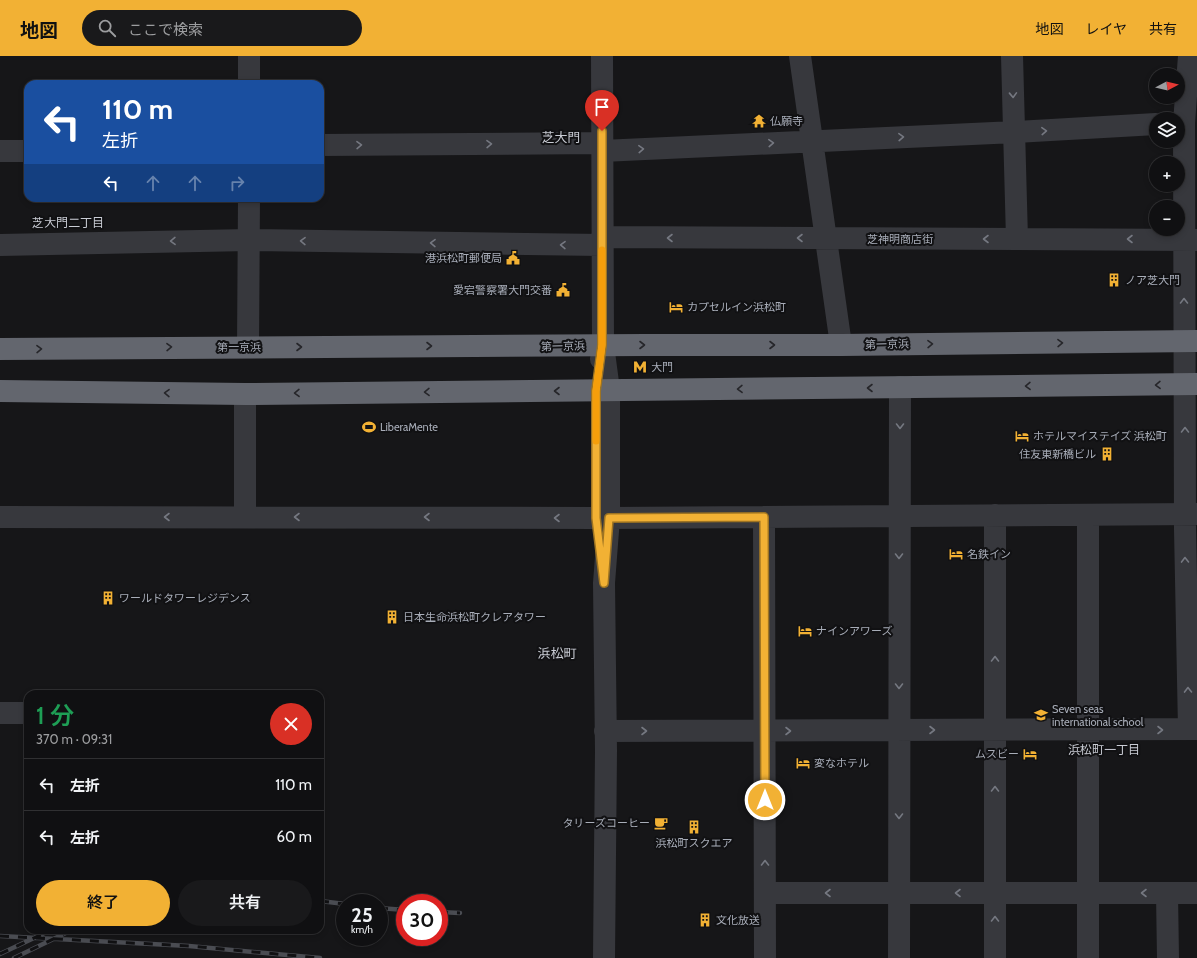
<!DOCTYPE html>
<html lang="ja">
<head>
<meta charset="utf-8">
<style>
  :root { --surface:#101012; --page:#19191b; --text:#f1f3f6; --muted:#9c9d9f; --line:#303032; --accent:#f2b134 }
  body { margin:0; font-family:Cabin,"Noto Sans JP",sans-serif; background:var(--page); color:var(--text); height:100vh; display:flex; flex-direction:column; font-size:15px; white-space:nowrap }
  * { box-sizing:border-box; margin:0 }
  p { font-size:13px; color:var(--muted) }
  .icon { flex:none; width:22px; height:22px; fill:none; stroke:currentColor; stroke-width:2; stroke-linecap:round; stroke-linejoin:round }
  .map { position:relative; flex:1; overflow:hidden }
  .details { position:absolute; left:24px; top:634px; width:300px; height:244px; display:flex; flex-direction:column; background:var(--surface); border-radius:12px; box-shadow:0 2px 6px #0003,0 0 0 1px var(--line) }
  .details>* { flex:none }
  .top-card { position:absolute; left:24px; top:24px; width:300px; height:122px; border-radius:12px; box-shadow:0 2px 6px #0003,0 0 0 1px var(--line); background:#1a4fa0; color:#fff; overflow:hidden }
  .needle { width:26px; rotate:83deg }
  .tools { position:absolute; left:1149px; top:12px; display:grid; gap:8px }
  .tools a { display:grid; place-items:center; width:36px; height:36px; border-radius:50%; background:var(--surface); box-shadow:0 2px 6px #0003,0 0 0 1px var(--line); font-size:20px }
  .speed { position:absolute; left:336px; top:838px; display:flex; gap:8px; font-size:20px; font-weight:700; text-align:center }
  .speed>* { display:grid; place-content:center; width:52px; height:52px; border-radius:50%; background:var(--surface); box-shadow:0 2px 6px #0003,0 0 0 1px var(--line); line-height:1 }
  .speed small { font-size:10px; font-weight:400 }
  .speed .limit { border:6px solid #d22; background:#fff; color:#111 }
  .pin { position:absolute; display:grid; place-items:center; width:34px; height:34px; color:#fff; margin:-41px -17px; border-radius:50% 50% 50% 0; rotate:-45deg; box-shadow:0 0 4px #0007 }
  .pin .icon { rotate:45deg }
  .me { position:absolute; width:44px; margin:-22px; rotate:0deg; stroke-linejoin:round; filter:drop-shadow(0 0 3px #0008) }
  .turn { display:flex; align-items:center; gap:14px; height:84px; padding:0 12px; font-size:18px }
  .turn .icon { width:52px; height:52px; stroke-width:2.5 }
  .turn b { display:block; font-size:28px; line-height:34px }
  .lanes { display:flex; align-items:center; height:38px; padding:0 12px; background:#0003; justify-content:center; gap:20px; direction:ltr }
  .lanes .off { opacity:.35 }
  .round { display:grid; place-items:center; flex:none; width:42px; height:42px; border-radius:21px; background:var(--page) }
  .summary { display:flex; align-items:center; justify-content:space-between; height:68px; padding:0 12px }
  h1 { font-size:24px; font-weight:600; line-height:30px; color:#1e9e55 }
  .primary-button { display:flex; gap:8px; margin-top:auto; padding:8px 12px }
  .primary-button a { flex:1; height:46px; border-radius:24px; background:var(--accent); color:#111; font-size:16px; font-weight:600; line-height:46px; text-align:center }
  .primary-button a+a { background:var(--page); color:var(--text) }
  ul { padding:0; list-style:none }
  li { display:flex; align-items:center; gap:12px; height:52px; padding:0 12px; border-top:1px solid var(--line) }
  li div { flex:1 }
  li b { display:block; font-size:15px }
  li em { font-style:normal }
  header { display:flex; align-items:center; gap:24px; box-sizing:border-box; height:56px; padding:0 20px; background:var(--accent); color:#111 }
  header strong { font-size:19px }
  nav { display:flex; gap:22px; margin-inline-start:auto; font-size:14px }
  .search { width:280px; height:36px; background:var(--page); display:flex; align-items:center; gap:10px; box-sizing:border-box; padding:0 14px; border-radius:22px; color:var(--muted); font-size:15px }
  .map>svg:first-child { display:block }
  .lines { fill:none; stroke-linecap:round; stroke-linejoin:round }
  .minor { stroke:#37383d; stroke-width:22 }
  .highway { stroke:#63666e; stroke-width:22 }
  .rail-casing { stroke:#4a4c52; stroke-width:4.5 }
  .rail { stroke:#111113; stroke-width:3; stroke-dasharray:9; stroke-linecap:butt }
  .oneway { stroke:#757881 }
  .oneway2 { stroke:#26262a }
  .route-casing { stroke:#9d7322; stroke-width:10 }
  .route { stroke:#f2b134; stroke-width:7 }
  .slow { stroke:#f59e0b; stroke-width:7 }
  .labels { text-anchor:middle; stroke-width:4; stroke-linejoin:round; paint-order:stroke }
  .poi-label { font-size:11px; fill:#a8adb8; stroke:#111113; text-anchor:start }
  .street-label { font-size:11px; fill:#a8adb8; stroke:#111113 }
  .neighbourhood-label { font-size:12px; fill:#c9ccd4; stroke:#111113 }
  .quarter-label { font-size:13px; fill:#c9ccd4; stroke:#111113 }
</style>
</head>
<body>
<header>
<strong>地図</strong>
<div class="search"><svg class="icon" aria-label="search" viewBox="0 0 24 24"><circle cx="10" cy="10" r="6"/><path d="M15 15l6 6"/></svg>ここで検索</div>
<nav><a>地図</a><a>レイヤ</a><a>共有</a></nav>
</header>
<div class="map">
<svg width="1197" height="902" viewBox="0 0 1197 902">
  <rect width="100%" height="100%" fill="#161618"/>
  <g class="lines">
    <path class="minor" d="M800 0 841 289
      M1012 0 1017 183
      M249 28V0
      M320 89 602 87
      M0 95H28
      M602 95 1015 76 1156 68
      M602 181 1197 184
      M0 189 249 184 602 189
      M603 289 609 334V462L604 527 606 695 604 902
      M248 291 249 142
      M601 303 603 289 602 0
      M245 338V461
      M1088 459V902
      M0 461 596 462
      M764 461 765 902
      M609 462 1197 458
      M0 657H28
      M1189 673 1185 473 1184 67 1189 0
      M605 675 1197 673
      M765 837H1197
      M1167 837 1168 902
      M899 902 900 331
      M995 902V459"/>
    <path class="highway" d="M0 293 646 289H841L1197 285
      M0 335 245 338 1197 328"/>
    <g class="rail-casing">
      <path id="rail" d="M320 845 345 848
        M379 852 405 854
        M439 856 460 857
        M0 880 189 890 320 902
        M0 898 51 874
        M14 902 72 874"/>
    </g>
    <use href="#rail" class="rail"/>
  </g>
  <defs><path id="oneway-chevron" d="M-2-3.5L2.5 0L-2 3.5" fill="none" stroke-width="1.6" stroke-linecap="round" stroke-linejoin="round"/></defs>
  <g class="oneway">
    <use href="#oneway-chevron" transform="translate(1013 39) rotate(88)"/>
    <use href="#oneway-chevron" transform="translate(1044 75) rotate(-3)"/>
    <use href="#oneway-chevron" transform="translate(901 81) rotate(-2)"/>
    <use href="#oneway-chevron" transform="translate(771 87) rotate(-3)"/>
    <use href="#oneway-chevron" transform="translate(489 88) rotate(-1)"/>
    <use href="#oneway-chevron" transform="translate(359 89) rotate(-1)"/>
    <use href="#oneway-chevron" transform="translate(641 93) rotate(-3)"/>
    <use href="#oneway-chevron" transform="translate(670 182) rotate(-180)"/>
    <use href="#oneway-chevron" transform="translate(800 182) rotate(-180)"/>
    <use href="#oneway-chevron" transform="translate(986 183) rotate(-180)"/>
    <use href="#oneway-chevron" transform="translate(1130 183) rotate(-180)"/>
    <use href="#oneway-chevron" transform="translate(173 185) rotate(179)"/>
    <use href="#oneway-chevron" transform="translate(303 185) rotate(-179)"/>
    <use href="#oneway-chevron" transform="translate(433 187) rotate(-179)"/>
    <use href="#oneway-chevron" transform="translate(563 189) rotate(-179)"/>
    <use href="#oneway-chevron" transform="translate(1184 245) rotate(-90)"/>
    <use href="#oneway-chevron" transform="translate(900 370) rotate(90)"/>
    <use href="#oneway-chevron" transform="translate(1185 374) rotate(-90)"/>
    <use href="#oneway-chevron" transform="translate(167 461) rotate(-180)"/>
    <use href="#oneway-chevron" transform="translate(297 461) rotate(-180)"/>
    <use href="#oneway-chevron" transform="translate(427 461) rotate(-180)"/>
    <use href="#oneway-chevron" transform="translate(557 462) rotate(-180)"/>
    <use href="#oneway-chevron" transform="translate(899 500) rotate(90)"/>
    <use href="#oneway-chevron" transform="translate(1185 504) rotate(-91)"/>
    <use href="#oneway-chevron" transform="translate(995 603) rotate(-90)"/>
    <use href="#oneway-chevron" transform="translate(899 630) rotate(90)"/>
    <use href="#oneway-chevron" transform="translate(1188 634) rotate(-91)"/>
    <use href="#oneway-chevron" transform="translate(932 674)"/>
    <use href="#oneway-chevron" transform="translate(1160 674)"/>
    <use href="#oneway-chevron" transform="translate(644 675)"/>
    <use href="#oneway-chevron" transform="translate(788 675)"/>
    <use href="#oneway-chevron" transform="translate(995 733) rotate(-90)"/>
    <use href="#oneway-chevron" transform="translate(899 760) rotate(90)"/>
    <use href="#oneway-chevron" transform="translate(765 807) rotate(-90)"/>
    <use href="#oneway-chevron" transform="translate(828 837) rotate(-180)"/>
    <use href="#oneway-chevron" transform="translate(958 837) rotate(-180)"/>
    <use href="#oneway-chevron" transform="translate(1144 837) rotate(180)"/>
    <use href="#oneway-chevron" transform="translate(995 863) rotate(-90)"/>
  </g>
  <g class="oneway2">
    <use href="#oneway-chevron" transform="translate(1060 287) rotate(-1)"/>
    <use href="#oneway-chevron" transform="translate(930 288) rotate(-1)"/>
    <use href="#oneway-chevron" transform="translate(642 289)"/>
    <use href="#oneway-chevron" transform="translate(772 289)"/>
    <use href="#oneway-chevron" transform="translate(429 290)"/>
    <use href="#oneway-chevron" transform="translate(169 291) rotate(-1)"/>
    <use href="#oneway-chevron" transform="translate(299 291)"/>
    <use href="#oneway-chevron" transform="translate(39 293) rotate(-1)"/>
    <use href="#oneway-chevron" transform="translate(1158 329) rotate(179)"/>
    <use href="#oneway-chevron" transform="translate(1028 330) rotate(179)"/>
    <use href="#oneway-chevron" transform="translate(870 332) rotate(180)"/>
    <use href="#oneway-chevron" transform="translate(740 333) rotate(179)"/>
    <use href="#oneway-chevron" transform="translate(557 335) rotate(180)"/>
    <use href="#oneway-chevron" transform="translate(427 336) rotate(179)"/>
    <use href="#oneway-chevron" transform="translate(167 337) rotate(-179)"/>
    <use href="#oneway-chevron" transform="translate(297 337) rotate(179)"/>
  </g>
  <g class="lines">
    <g class="route-casing">
      <path id="route" d="M602 75V289L596 335V462L604 527 609 462 764 461 765 744"/>
    </g>
    <use href="#route" class="route"/>
    <path class="slow" d="M596 385V335L602 289V194"/>
  </g>
  <defs>
    <g id="temple-bare" transform="scale(1.08)"><path d="M0-6L5-2H3V0L6.5 2.5H4V6H1.5V3h-3V6H-4V2.5H-6.5L-3 0V-2H-5Z" fill="#f2b134" stroke="#111113" stroke-width="2.5" paint-order="stroke"/></g>
    <g id="civic-bare" transform="scale(1.08)"><path d="M-.6-6.5H3V-4.5H.6V-3L4-1V1h2V6H-6V1h2V-1L-.6-3ZM-1.2 2.5V6h2.4V2.5Z" fill="#f2b134" stroke="#111113" stroke-width="2.5" paint-order="stroke"/></g>
    <g id="building-bare" transform="scale(1.08)"><path d="M-4-6H4V6H1V3H-1V6H-4ZM-2.5-4.3h1.7v1.8h-1.7ZM.8-4.3h1.7v1.8H.8ZM-2.5-1h1.7V.8h-1.7ZM.8-1h1.7V.8H.8Z" fill="#f2b134" stroke="#111113" stroke-width="2.5" paint-order="stroke"/></g>
    <g id="hotel-bare" transform="scale(1.08)"><path d="M-6-4.5h1.5V1H6V5H4.5V3h-9V5H-6ZM-4 0a1.8 1.8 0 1 1 3.6 0ZM.5 0V-2.5h3Q6-2.5 6 0Z" fill="#f2b134" stroke="#111113" stroke-width="2.5" paint-order="stroke"/></g>
    <g id="metro-bare" transform="scale(1.08)"><path d="M-5.5 5V-5H-3L0 0L3-5H5.5V5H3V-.5L0 4L-3-.5V5Z" fill="#f2b134" stroke="#111113" stroke-width="2.5" paint-order="stroke"/></g>
    <g id="stadium-bare" transform="scale(1.08)"><path d="M0-5a6.5 5 0 1 0 0 10a6.5 5 0 1 0 0-10ZM-3.5-1.8h7v3.6h-7Z" fill="#f2b134" stroke="#111113" stroke-width="2.5" paint-order="stroke"/></g>
    <g id="school-bare" transform="scale(1.08)"><path d="M0-5L7-2L0 1L-7-2ZM-4 1L0 2.5L4 1V4Q0 6-4 4Z" fill="#f2b134" stroke="#111113" stroke-width="2.5" paint-order="stroke"/></g>
    <g id="cafe-bare" transform="scale(1.08)"><path d="M-5.5-4.5H6V0H3Q3 3.5 0 3.5H-2.5Q-5.5 3.5-5.5 0ZM3-3.2v2h1.7v-2ZM-6 4.5H4V6H-6Z" fill="#f2b134" stroke="#111113" stroke-width="2.5" paint-order="stroke"/></g>
  </defs>
  <g fill-rule="evenodd">
    <use href="#temple-bare" x="759" y="65"/>
    <use href="#civic-bare" x="513" y="202"/>
    <use href="#building-bare" x="1114" y="224"/>
    <use href="#civic-bare" x="563" y="234"/>
    <use href="#hotel-bare" x="676" y="251"/>
    <use href="#metro-bare" x="640" y="311"/>
    <use href="#stadium-bare" x="369" y="371"/>
    <use href="#hotel-bare" x="1022" y="380"/>
    <use href="#building-bare" x="1107" y="398"/>
    <use href="#hotel-bare" x="956" y="498"/>
    <use href="#building-bare" x="108" y="542"/>
    <use href="#building-bare" x="392" y="561"/>
    <use href="#hotel-bare" x="805" y="575"/>
    <use href="#school-bare" x="1041" y="659"/>
    <use href="#hotel-bare" x="1030" y="698"/>
    <use href="#hotel-bare" x="803" y="707"/>
    <use href="#cafe-bare" x="661" y="767"/>
    <use href="#building-bare" x="694" y="771"/>
    <use href="#building-bare" x="705" y="864"/>
  </g>
  <g class="labels">
    <g class="poi-label">
      <text x="770" y="69">仏願寺</text>
      <text x="502" y="206" text-anchor="end">港浜松町郵便局</text>
      <text x="1125" y="228">ノア芝大門</text>
      <text x="552" y="238" text-anchor="end">愛宕警察署大門交番</text>
      <text x="687" y="255">カプセルイン浜松町</text>
      <text x="651" y="315">大門</text>
      <text x="380" y="375">LiberaMente</text>
      <text x="1033" y="384">ホテルマイステイズ 浜松町</text>
      <text x="1096" y="402" text-anchor="end">住友東新橋ビル</text>
      <text x="967" y="502">名鉄イン</text>
      <text x="119" y="546">ワールドタワーレジデンス</text>
      <text x="403" y="565">日本生命浜松町クレアタワー</text>
      <text x="816" y="579">ナインアワーズ</text>
      <text x="1052" y="657">Seven seas<tspan x="1052" dy="13">international school</tspan></text>
      <text x="1019" y="702" text-anchor="end">ムスビー</text>
      <text x="814" y="711">変なホテル</text>
      <text x="650" y="771" text-anchor="end">タリーズコーヒー</text>
      <text x="694" y="791" text-anchor="middle">浜松町スクエア</text>
      <text x="716" y="868">文化放送</text>
    </g>
    <g class="street-label">
      <text x="900" y="187">芝神明商店街</text>
      <text transform="translate(887 288) rotate(-1)" y="4">第一京浜</text>
      <text transform="translate(563 290) rotate(-1)" y="4">第一京浜</text>
      <text x="239" y="295">第一京浜</text>
    </g>
    <g class="neighbourhood-label">
      <text x="68" y="171">芝大門二丁目</text>
      <text x="1104" y="698">浜松町一丁目</text>
    </g>
    <g class="quarter-label">
      <text x="561" y="86">芝大門</text>
      <text x="557" y="602">浜松町</text>
    </g>
  </g>
</svg>
<div class="tools">
<a><svg class="needle" viewBox="-14 -14 28 28"><path d="M0-13l5 13h-10z" fill="#e53935"/><path d="M0 13l5-13h-10z" fill="#9c9d9f"/></svg></a>
<a><svg class="icon" aria-label="layers" viewBox="0 0 24 24"><path d="M12 4l9 5-9 5-9-5zM3 14l9 5 9-5"/></svg></a>
<a>+</a>
<a>−</a>
</div>
<div class="speed"><div>25<small>km/h</small></div><div class="limit">30</div></div>
<div class="pin" style="left:602px;top:75px;background:#d93025"><svg class="icon" aria-label="arrive" viewBox="0 0 24 24"><path d="M6 21V4h12l-3 4 3 4H6"/></svg></div>
<svg class="me" style="left:765px;top:744px" viewBox="-20 -20 40 40"><circle r="17" fill="#f2b134" stroke="#fff" stroke-width="3"/><path d="M0-11L8 9 0 5-8 9z" fill="#fff"/></svg>
<div class="top-card">
<div class="turn"><svg class="icon" aria-label="left" viewBox="0 0 24 24"><path d="M17 20v-9H6M10 6l-5 5 5 5"/></svg><div><b>110 m</b>左折</div></div>
<div class="lanes"><svg class="icon" aria-label="left" viewBox="0 0 24 24"><path d="M17 20v-9H6M10 6l-5 5 5 5"/></svg><svg class="icon off" aria-label="ahead" viewBox="0 0 24 24"><path d="M12 20V5M6 11l6-6 6 6"/></svg><svg class="icon off" aria-label="ahead" viewBox="0 0 24 24"><path d="M12 20V5M6 11l6-6 6 6"/></svg><svg class="icon off" aria-label="right" viewBox="0 0 24 24"><path d="M7 20v-9h11M14 6l5 5-5 5"/></svg></div>
</div>
<section class="details">
<div class="summary"><div><h1>1 分</h1><p>370 m · 09:31</p></div><a class="round" style="background:#d93025;color:#fff"><svg class="icon" aria-label="close" viewBox="0 0 24 24"><path d="M6 6l12 12M18 6L6 18"/></svg></a></div>
<ul>
<li><svg class="icon" aria-label="left" viewBox="0 0 24 24"><path d="M17 20v-9H6M10 6l-5 5 5 5"/></svg><div><b>左折</b></div><em>110 m</em></li>
<li><svg class="icon" aria-label="left" viewBox="0 0 24 24"><path d="M17 20v-9H6M10 6l-5 5 5 5"/></svg><div><b>左折</b></div><em>60 m</em></li>
</ul>
<div class="primary-button"><a>終了</a><a>共有</a></div>
</section>
</div>
</body>
</html>
